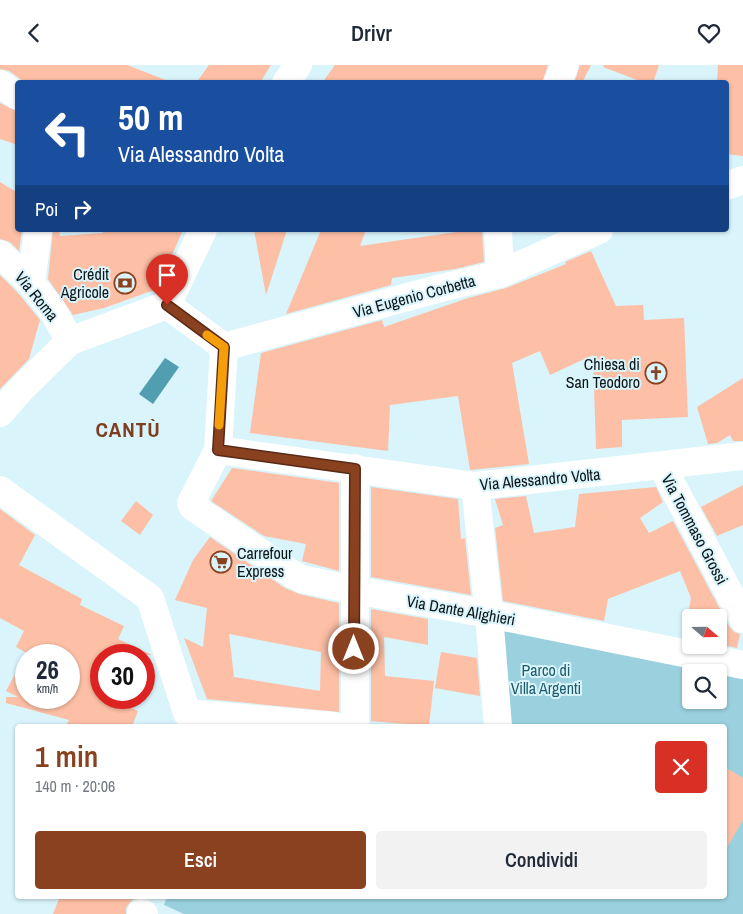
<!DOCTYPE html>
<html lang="it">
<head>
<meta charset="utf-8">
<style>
  :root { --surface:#fff; --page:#f2f2f3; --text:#1f2937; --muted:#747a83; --accent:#894120 }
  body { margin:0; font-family:"Archivo Narrow",sans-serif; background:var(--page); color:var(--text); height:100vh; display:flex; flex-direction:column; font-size:19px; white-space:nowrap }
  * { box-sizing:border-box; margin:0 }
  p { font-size:16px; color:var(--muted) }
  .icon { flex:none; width:28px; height:28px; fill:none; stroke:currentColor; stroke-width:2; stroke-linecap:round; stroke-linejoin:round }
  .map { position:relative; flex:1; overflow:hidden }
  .side { position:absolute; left:15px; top:659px; width:712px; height:175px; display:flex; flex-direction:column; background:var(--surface); border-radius:5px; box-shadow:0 1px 4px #0004 }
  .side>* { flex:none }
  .hud { position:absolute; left:15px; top:15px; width:714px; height:152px; border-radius:5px; box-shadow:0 1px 4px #0004; background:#1a4fa0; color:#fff; overflow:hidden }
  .needle { width:32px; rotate:110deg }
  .fabs { position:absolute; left:682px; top:544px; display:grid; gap:10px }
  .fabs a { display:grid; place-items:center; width:45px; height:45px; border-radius:5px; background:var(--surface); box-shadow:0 1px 4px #0004; font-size:25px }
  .speed { position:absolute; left:15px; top:579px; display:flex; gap:10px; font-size:25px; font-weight:700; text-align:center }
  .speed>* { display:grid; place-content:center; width:65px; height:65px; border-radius:50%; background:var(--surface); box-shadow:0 1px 4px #0004; line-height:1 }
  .speed small { font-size:12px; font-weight:400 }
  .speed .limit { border:8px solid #d22; background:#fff; color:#111 }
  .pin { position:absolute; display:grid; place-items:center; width:42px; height:42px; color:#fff; margin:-51px -21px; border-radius:50% 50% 50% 0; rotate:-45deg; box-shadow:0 0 5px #0007 }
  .pin .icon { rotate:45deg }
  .me { position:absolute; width:55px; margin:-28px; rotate:0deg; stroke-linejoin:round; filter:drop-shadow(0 0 4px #0008) }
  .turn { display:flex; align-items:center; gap:18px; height:105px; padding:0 20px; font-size:22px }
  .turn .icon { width:65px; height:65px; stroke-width:2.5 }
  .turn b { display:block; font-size:35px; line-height:42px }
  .then { display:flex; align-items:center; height:48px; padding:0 20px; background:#0003; gap:10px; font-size:19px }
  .round { display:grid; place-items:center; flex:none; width:52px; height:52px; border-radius:5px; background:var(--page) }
  .summary { display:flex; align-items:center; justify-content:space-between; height:85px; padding:0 20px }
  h1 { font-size:30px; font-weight:600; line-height:38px; color:var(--accent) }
  .button { display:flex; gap:10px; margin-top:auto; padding:10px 20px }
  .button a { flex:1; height:58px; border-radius:5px; background:var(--accent); color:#fff; font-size:20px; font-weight:600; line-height:58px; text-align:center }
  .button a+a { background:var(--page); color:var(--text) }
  header { display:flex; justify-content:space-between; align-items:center; height:65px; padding:0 20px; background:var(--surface); font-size:22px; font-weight:600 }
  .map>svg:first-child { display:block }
  .green { fill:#9bd1df; fill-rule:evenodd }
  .water { fill:#519eb1 }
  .building { fill:#fdbfa5; fill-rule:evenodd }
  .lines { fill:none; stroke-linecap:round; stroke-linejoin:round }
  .minor { stroke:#fff; stroke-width:28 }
  .route-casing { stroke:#592a15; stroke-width:12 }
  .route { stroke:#894120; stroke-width:9 }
  .slow { stroke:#f59e0b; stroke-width:9 }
  .labels { text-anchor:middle; stroke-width:4; stroke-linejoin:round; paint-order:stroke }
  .poi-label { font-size:16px; fill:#0c1518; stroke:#d9f4fb; text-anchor:end }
  .street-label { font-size:16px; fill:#0c1518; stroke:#d9f4fb }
  .park-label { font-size:16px; fill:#1c5c6a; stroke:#d9f4fb }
  .district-label { font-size:21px; font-weight:bold; letter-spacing:1px; fill:#7e3d1f; stroke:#d9f4fb }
</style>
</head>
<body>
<header><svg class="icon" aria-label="back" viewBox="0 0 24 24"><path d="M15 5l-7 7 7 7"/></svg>Drivr<svg class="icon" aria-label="heart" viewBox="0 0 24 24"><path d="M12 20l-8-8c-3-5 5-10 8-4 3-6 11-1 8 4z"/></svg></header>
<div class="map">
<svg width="743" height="849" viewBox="0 0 743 849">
  <rect width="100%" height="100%" fill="#d9f4fb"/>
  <path class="green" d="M496 557 743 610V849H184L164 840 167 831H382L391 834 392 831H725V661H499ZM691 608H719V635H691Z"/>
  <path class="water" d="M165 293 179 302 153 339 139 329Z"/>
  <path class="building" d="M0 0H127L168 16 26 18 9 6 0 4Z
    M209 0H271L260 18H196Z
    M335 0H548L542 18H322Z
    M580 0H591L582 18H574Z
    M604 0H659L653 18H645L603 2Z
    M718 0H743V91L726 89V18H717Z
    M0 38 18 47V80L0 74Z
    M0 117 18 128V165H22L19 186 10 177 0 174Z
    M53 165H59L60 171 103 168V165H183L157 224 104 243 73 250 48 214Z
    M254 165H287L266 230Z
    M321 165H366L360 181 470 165H482L484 197 455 204 392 213 391 220 286 249Z
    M591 186 616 241 643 240 644 255 684 253 688 352 622 355V382L596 384 593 290 550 310 540 286 512 298 529 399 470 405 458 331 390 340 388 386 250 368 261 288 382 255 384 262 468 233 506 223 566 199 565 197Z
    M0 210 19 229 40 255 29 294 0 324Z
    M743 313V376H733L730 370 717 378 708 379 697 342Z
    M232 403 339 418V506L302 496 306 479 264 471 211 436Z
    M743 420V460L717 471 701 442Z
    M371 422 458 434 461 474 465 473 471 530 371 512Z
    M656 422 663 437 640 453 649 468 673 456 729 561 734 567 740 569 737 583 719 579V552H691V574L684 572 691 533 680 506 608 534 604 556 503 536 495 463 503 460 495 434 526 431 534 468 575 462 579 429Z
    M136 436 153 450 140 470 121 456Z
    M0 444 35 470 19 500 82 534 80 540 124 561 118 574 152 590H101V632H109L138 646 132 661H66L69 655 6 638V632H18L6 626 26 589V632H69V590H30L16 582 24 566 0 553Z
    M210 472 285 523 299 529 339 538V647L207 634 184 573 203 582 207 543 175 535 193 495ZM229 569 321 587 320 626 234 612Z
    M371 544 428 554V580L384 572 385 611 434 616 429 661 371 656Z
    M441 587 477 593 480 631 435 623Z
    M725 702 743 713V755L725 786Z
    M60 831H138L130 837 126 843V849H53Z"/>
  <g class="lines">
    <path class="minor" d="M286 18 298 0
      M557 18 565 0
      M0 19 18 31
      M726 121 743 115
      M498 165 500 209
      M0 189 31 218 53 246 70 276
      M31 218 38 165
      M167 240 224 282 218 385 191 438 193 442 292 509 302 514 354 525 489 549 743 600
      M167 240 203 165
      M224 282 441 223 500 209 599 165
      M0 348 21 324 70 276 167 240
      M218 385 475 421 743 391
      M662 401 743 554
      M475 421 489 549 498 661
      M0 425 150 533 187 648 334 661
      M355 661V403
      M141 848 144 849"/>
  </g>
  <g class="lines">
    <g class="route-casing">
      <path id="route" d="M167 240 224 282 218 385 355 404 354 584"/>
    </g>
    <use href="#route" class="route"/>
    <path class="slow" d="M207 270 224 282 219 360"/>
  </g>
  <defs>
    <g id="bank-ring" transform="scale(1.125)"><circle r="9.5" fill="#d9f4fb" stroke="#894120" stroke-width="1.5"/><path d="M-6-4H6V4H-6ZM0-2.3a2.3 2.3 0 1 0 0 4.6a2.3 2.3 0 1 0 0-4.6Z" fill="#894120"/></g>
    <g id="church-ring" transform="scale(1.125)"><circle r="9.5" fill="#d9f4fb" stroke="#894120" stroke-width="1.5"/><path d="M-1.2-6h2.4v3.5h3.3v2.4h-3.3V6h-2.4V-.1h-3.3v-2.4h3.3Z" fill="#894120"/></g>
    <g id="supermarket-ring" transform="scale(1.125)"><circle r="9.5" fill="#d9f4fb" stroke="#894120" stroke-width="1.5"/><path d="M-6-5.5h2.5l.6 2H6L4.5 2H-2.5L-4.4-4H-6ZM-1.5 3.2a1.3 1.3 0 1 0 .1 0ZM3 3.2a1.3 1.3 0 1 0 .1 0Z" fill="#894120"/></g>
  </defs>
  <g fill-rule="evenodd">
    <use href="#bank-ring" x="125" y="218"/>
    <use href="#church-ring" x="656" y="308"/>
    <use href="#supermarket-ring" x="221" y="497"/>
  </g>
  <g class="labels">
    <g class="poi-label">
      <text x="109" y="215">Crédit<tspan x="109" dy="18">Agricole</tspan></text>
      <text x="640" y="305">Chiesa di<tspan x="640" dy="18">San Teodoro</tspan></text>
      <text x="237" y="494" text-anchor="start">Carrefour<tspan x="237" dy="18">Express</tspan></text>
    </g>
    <g class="street-label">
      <text transform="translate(37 231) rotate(51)" y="6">Via Roma</text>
      <text transform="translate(414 231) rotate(-15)" y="6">Via Eugenio Corbetta</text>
      <text transform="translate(540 414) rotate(-5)" y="6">Via Alessandro Volta</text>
      <text transform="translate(695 464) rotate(62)" y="6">Via Tommaso Grossi</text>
      <text transform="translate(461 545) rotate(10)" y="6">Via Dante Alighieri</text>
    </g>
    <g class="park-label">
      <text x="546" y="611">Parco di<tspan x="546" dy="18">Villa Argenti</tspan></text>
    </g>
    <g class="district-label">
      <text x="128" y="372">CANTÙ</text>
    </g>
  </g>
</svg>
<div class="fabs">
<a><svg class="needle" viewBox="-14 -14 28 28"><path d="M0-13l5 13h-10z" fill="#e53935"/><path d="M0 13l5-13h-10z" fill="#747a83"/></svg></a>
<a><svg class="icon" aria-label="search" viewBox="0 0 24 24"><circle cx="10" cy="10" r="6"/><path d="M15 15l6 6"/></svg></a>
</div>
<div class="speed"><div>26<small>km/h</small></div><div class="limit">30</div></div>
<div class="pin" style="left:167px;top:240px;background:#d93025"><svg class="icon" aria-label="arrive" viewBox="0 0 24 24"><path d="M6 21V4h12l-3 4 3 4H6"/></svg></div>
<svg class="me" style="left:354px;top:584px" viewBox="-20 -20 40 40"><circle r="17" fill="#894120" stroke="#fff" stroke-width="3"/><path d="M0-11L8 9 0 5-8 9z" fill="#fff"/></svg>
<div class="hud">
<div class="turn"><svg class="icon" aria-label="left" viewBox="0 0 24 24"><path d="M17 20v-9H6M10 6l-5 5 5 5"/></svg><div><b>50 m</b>Via Alessandro Volta</div></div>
<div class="then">Poi<svg class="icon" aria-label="right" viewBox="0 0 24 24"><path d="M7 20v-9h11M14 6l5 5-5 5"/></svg></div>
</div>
<section class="side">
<div class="summary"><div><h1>1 min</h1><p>140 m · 20:06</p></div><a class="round" style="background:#d93025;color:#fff"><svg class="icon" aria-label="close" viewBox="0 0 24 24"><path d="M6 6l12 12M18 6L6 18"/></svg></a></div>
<div class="button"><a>Esci</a><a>Condividi</a></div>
</section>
</div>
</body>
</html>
